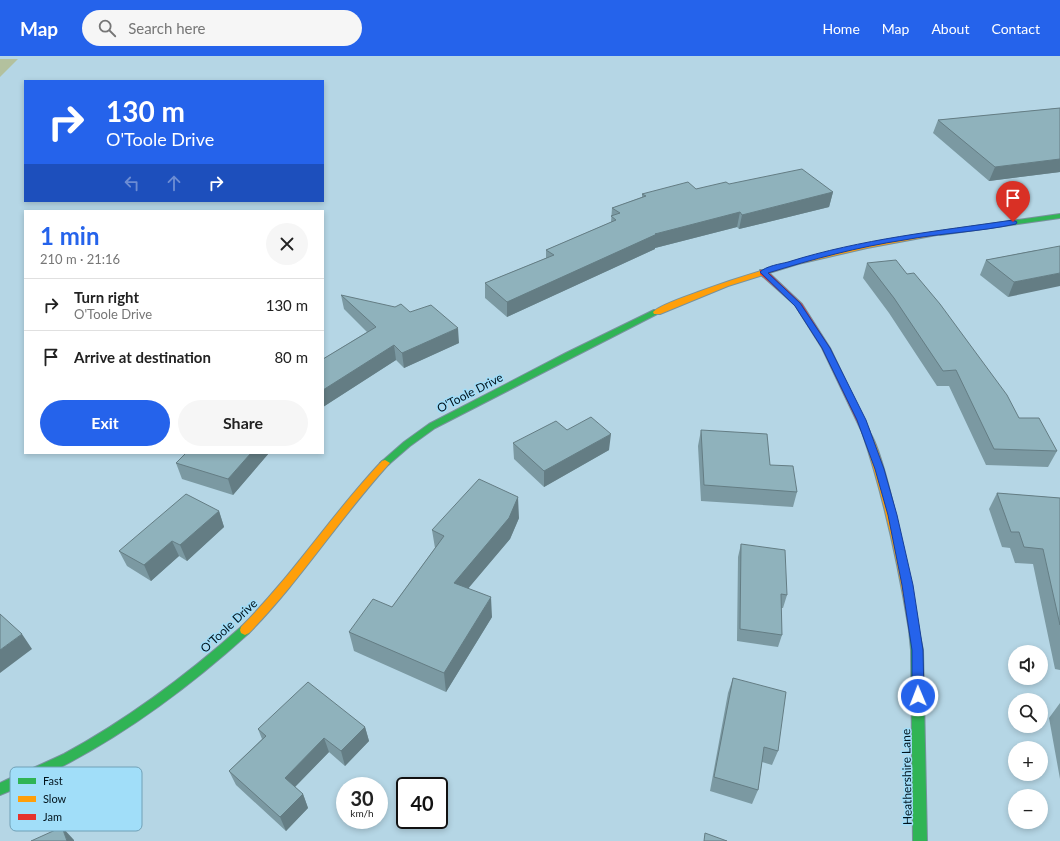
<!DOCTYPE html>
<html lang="en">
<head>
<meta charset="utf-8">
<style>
  :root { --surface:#fff; --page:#f6f6f6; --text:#222; --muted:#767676; --line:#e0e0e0; --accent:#2563eb }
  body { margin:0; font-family:Lato,sans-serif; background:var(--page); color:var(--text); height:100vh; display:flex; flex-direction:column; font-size:15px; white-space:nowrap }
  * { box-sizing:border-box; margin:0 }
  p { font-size:13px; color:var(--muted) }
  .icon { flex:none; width:22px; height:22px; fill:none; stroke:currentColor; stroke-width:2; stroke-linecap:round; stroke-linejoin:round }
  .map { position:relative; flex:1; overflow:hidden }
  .drawer { position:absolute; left:24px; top:154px; width:300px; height:244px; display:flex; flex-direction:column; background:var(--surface); border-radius:0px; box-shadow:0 2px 6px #0003 }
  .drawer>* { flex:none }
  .hud { position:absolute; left:24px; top:24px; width:300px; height:122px; border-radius:0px; box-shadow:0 2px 6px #0003; background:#2563eb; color:#fff; overflow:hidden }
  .buttons { position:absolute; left:1008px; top:589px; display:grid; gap:8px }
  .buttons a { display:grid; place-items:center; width:40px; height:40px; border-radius:50%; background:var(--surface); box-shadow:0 2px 6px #0003; font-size:20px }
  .speed { position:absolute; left:336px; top:721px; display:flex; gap:8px; font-size:20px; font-weight:700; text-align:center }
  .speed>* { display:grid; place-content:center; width:52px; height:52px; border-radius:50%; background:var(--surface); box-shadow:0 2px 6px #0003; line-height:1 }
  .speed small { font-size:10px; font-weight:400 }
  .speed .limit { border:2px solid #111; border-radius:6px; background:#fff; color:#111 }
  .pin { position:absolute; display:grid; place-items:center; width:34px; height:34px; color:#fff; margin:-41px -17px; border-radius:50% 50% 50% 0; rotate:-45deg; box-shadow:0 0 4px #0007 }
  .pin .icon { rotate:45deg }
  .me { position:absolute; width:44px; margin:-22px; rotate:359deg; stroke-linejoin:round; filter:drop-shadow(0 0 3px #0008) }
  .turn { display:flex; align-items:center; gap:14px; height:84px; padding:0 16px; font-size:18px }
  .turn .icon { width:52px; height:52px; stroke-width:2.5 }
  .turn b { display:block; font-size:28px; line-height:34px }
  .lanes { display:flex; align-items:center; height:38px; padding:0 16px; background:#0003; justify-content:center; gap:20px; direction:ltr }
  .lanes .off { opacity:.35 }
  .round { display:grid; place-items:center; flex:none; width:42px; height:42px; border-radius:21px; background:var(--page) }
  .overview { display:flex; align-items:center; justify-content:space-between; height:68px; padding:0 16px }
  h1 { font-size:24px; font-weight:700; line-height:30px; color:var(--accent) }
  .action { display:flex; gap:8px; margin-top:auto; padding:8px 16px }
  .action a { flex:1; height:46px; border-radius:24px; background:var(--accent); color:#fff; font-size:16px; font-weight:700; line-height:46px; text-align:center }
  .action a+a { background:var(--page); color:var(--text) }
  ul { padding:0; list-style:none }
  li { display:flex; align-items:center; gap:12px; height:52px; padding:0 16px; border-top:1px solid var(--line) }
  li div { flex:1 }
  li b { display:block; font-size:15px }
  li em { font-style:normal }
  header { display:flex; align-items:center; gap:24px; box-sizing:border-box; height:56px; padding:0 20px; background:var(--accent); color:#fff }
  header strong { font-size:19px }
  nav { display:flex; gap:22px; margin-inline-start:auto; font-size:14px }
  .search { width:280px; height:36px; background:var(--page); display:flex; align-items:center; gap:10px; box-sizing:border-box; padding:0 14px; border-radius:22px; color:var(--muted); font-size:15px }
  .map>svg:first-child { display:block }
  .green { fill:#b3c19e }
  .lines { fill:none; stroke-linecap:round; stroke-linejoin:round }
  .fast-casing { stroke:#77929d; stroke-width:2 }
  .slow-casing { stroke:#77929d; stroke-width:2 }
  .jam-casing { stroke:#77929d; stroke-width:2 }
  .fast { fill:#30b455; fill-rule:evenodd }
  .slow { fill:#ff9f0a; fill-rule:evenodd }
  .jam { fill:#e5322d; fill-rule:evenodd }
  .wall { fill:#7b99a2 }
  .shaded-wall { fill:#647d84 }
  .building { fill:#8fb2bc; stroke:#647d84 }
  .route { fill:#2563eb; stroke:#184099 }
  .labels { text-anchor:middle; stroke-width:3; stroke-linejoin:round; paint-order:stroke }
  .street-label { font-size:12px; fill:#00131c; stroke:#a1def9 }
  .key { fill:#a1def9; stroke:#71a1b7; stroke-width:1 }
  .key-label { font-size:11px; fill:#00131c }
</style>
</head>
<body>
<header>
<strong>Map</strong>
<div class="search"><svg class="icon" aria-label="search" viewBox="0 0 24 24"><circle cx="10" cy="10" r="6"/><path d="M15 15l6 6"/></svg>Search here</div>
<nav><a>Home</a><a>Map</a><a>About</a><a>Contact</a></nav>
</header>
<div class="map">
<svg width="1060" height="785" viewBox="0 0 1060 785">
  <rect width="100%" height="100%" fill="#b5d6e5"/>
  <path class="green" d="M0 3H18L0 21Z"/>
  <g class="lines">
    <g class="fast-casing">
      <path id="fast" d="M1060 158V162L940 179 937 177 940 175Z
        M654 254H660L661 256 435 372 410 390 388 409 385 410 380 407 404 386 429 368 566 297Z
        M245 569 249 571 250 574 249 577C175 644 93 702 0 739V727C21 717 43 708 64 698 128 663 187 619 241 571Z
        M914 569 918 571 923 594 927 785H913L911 594 909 574 910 571Z"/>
    </g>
    <g class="slow-casing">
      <path id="slow" d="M940 175 943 177 942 178 867 192 798 208 728 230 660 258H654L653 256C660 249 687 240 698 236 776 207 857 188 940 175Z
        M866 373C883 378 915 549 919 574L918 577 914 579 910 577 909 574C898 507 884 441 862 376Z
        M385 404 390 407 388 409C339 463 300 525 249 577L245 579 241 577 240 574 241 571C293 519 332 458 382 405Z"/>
    </g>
    <g class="jam-casing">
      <path id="jam" d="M760 214H766L802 248 830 292 870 376 869 378H863L862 376 822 292 795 249 760 218Z"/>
    </g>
    <use href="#fast" class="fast"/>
    <use href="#slow" class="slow"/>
    <use href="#jam" class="jam"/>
  </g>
  <path class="wall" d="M1060 52V116L989 125 933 77 938 64Z
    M729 128 833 136 829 151 739 173 737 171 655 192V193L507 261 485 242V227L546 202V194L611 166 612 152 642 141V138L696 133Z
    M1037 194 1008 241 980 219 986 204Z
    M867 207 1019 362 1057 395 1048 411 986 409 949 330H937L889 257 863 222Z
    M341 239 410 256 459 287 404 312 396 304 323 351V303L367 276 344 253Z
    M567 374 609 394 544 431 514 403 513 387Z
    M701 374 770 409 797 436 793 451 701 445 698 390Z
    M269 397 233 439 182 423 176 407Z
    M997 437 1060 442V614L1055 613 1033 508 1015 507 1010 492 1002 491 989 453Z
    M219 455 224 471 187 505 179 500 151 525 127 510 119 495Z
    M519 462 510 483 468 532 492 561 446 636 354 595 349 576 392 551 435 492 432 474Z
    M741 488 787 539 783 552H781L782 579 778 591 737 585 738 501Z
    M733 622 778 695 772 709 762 706 758 734 752 748 710 735 728 637Z
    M1060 647V723L1049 662Z
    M365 671 369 685 345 710 329 696 295 731 303 738 308 752 286 775 236 729 229 715 262 683 258 673Z"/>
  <path class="shaded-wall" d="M1060 103V116L989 125 995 111Z
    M833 136 829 151 739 173 742 159Z
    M740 156 737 171 655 192V193L507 261V246L655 178Z
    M1060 217V230L1008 241 1014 226Z
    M458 272 459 287 404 312 402 297Z
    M394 289 396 304 323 351V334Z
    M611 378 609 394 544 431V415Z
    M251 397H269L233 439 228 423Z
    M518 441 519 462 510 483 456 547 454 527Z
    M219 455 224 471 187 505 180 489Z
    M172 485 179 500 151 525 144 509Z
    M491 541 492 561 446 636 444 617Z
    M22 578 32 593 0 617V594Z
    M365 671 369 685 345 710 341 695Z
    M324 682 329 696 290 736 285 722Z
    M303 738 308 752 286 775 280 761Z
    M62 771 74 784V785H67Z"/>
  <path class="building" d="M1060 52V103L995 111 938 64Z
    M802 113 833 136 742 159 740 156 655 178H657L507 246 485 227 554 199 546 194 616 164 611 160 620 157 612 152 646 140 642 138 688 126 696 133 726 126 729 128Z
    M1060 190V217L1014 226 986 204Z
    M896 204 907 218 914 217 940 248 1007 339 1019 362H1039L1057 395 994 393 956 314 943 315 894 242 867 207Z
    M341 239 395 251 401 248 410 256 431 249 458 272 402 297 394 289 323 334V303L376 271Z
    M591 361 611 378 544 415 513 387 556 365 567 374Z
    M701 374 767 378 770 409 793 410 797 436 704 429Z
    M186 397H251L228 423 176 407Z
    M479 423 518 441 509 462 454 527 491 541 444 617 349 576 373 543 392 551 444 480 432 474Z
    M997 437 1060 442V569L1043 493 1024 491 1019 476H1011Z
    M186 438 219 455 180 489 172 485 144 509 119 495Z
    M741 488 785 494 787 539 781 538 782 579 740 573Z
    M0 558 22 578 0 594Z
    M733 622 786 636 778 695 764 691 758 734 714 721Z
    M308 626 365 671 341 695 324 682 285 722 303 738 280 761 229 715 266 680 258 673Z
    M62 771 67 785H31Z
    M705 777 727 785H704Z"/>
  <path class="route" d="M1013 164 1017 166 1016 168C979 176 941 177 904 184 858 191 813 203 768 217L800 247 830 292 866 364 884 413 897 459 913 529 923 594 924 640 922 644 918 646 914 644 912 640V594L902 529 888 459 875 413 857 364 822 292 795 250 760 216C766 210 780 208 788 206 861 183 938 175 1013 164Z"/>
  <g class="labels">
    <g class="street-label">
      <text transform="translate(470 337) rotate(-27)" y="4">O'Toole Drive</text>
      <text transform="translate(229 570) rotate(-43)" y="4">O'Toole Drive</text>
      <text transform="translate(907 721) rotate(-91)" y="4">Heathershire Lane</text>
    </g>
  </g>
  <rect x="10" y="711" width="132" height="64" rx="6" class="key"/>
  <rect x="18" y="722" width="18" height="6" fill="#30b455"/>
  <rect x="18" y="740" width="18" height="6" fill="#ff9f0a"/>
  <rect x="18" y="758" width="18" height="6" fill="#e5322d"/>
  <g class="key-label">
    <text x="43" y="729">Fast</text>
    <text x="43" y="747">Slow</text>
    <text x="43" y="765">Jam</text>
  </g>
</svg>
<div class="buttons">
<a><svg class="icon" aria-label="sound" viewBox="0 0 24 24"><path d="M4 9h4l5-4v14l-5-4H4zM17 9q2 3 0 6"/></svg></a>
<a><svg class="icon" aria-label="search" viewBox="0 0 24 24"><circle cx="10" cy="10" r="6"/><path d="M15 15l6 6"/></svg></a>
<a>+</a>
<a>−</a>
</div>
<div class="speed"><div>30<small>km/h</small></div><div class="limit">40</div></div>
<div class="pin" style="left:1013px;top:166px;background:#d93025"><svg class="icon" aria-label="arrive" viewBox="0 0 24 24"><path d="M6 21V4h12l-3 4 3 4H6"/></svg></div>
<svg class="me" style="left:918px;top:640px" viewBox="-20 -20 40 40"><circle r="17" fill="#2563eb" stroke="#fff" stroke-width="3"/><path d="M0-11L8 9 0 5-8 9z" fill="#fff"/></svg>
<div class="hud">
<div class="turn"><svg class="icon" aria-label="right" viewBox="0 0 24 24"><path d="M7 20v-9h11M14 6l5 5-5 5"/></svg><div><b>130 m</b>O'Toole Drive</div></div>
<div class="lanes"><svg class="icon off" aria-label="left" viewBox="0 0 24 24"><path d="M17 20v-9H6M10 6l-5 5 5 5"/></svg><svg class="icon off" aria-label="ahead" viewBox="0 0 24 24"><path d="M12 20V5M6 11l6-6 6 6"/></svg><svg class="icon" aria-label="right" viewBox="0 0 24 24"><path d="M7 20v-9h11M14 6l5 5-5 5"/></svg></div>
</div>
<section class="drawer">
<div class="overview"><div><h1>1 min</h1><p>210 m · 21:16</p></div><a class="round"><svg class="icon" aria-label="close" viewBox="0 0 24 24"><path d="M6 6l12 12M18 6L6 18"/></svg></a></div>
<ul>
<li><svg class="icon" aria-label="right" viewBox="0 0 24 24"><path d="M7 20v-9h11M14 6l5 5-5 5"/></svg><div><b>Turn right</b><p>O'Toole Drive</p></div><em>130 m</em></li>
<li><svg class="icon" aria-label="arrive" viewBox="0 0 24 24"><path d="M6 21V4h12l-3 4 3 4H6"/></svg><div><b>Arrive at destination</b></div><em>80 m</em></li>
</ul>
<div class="action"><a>Exit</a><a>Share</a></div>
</section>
</div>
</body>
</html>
